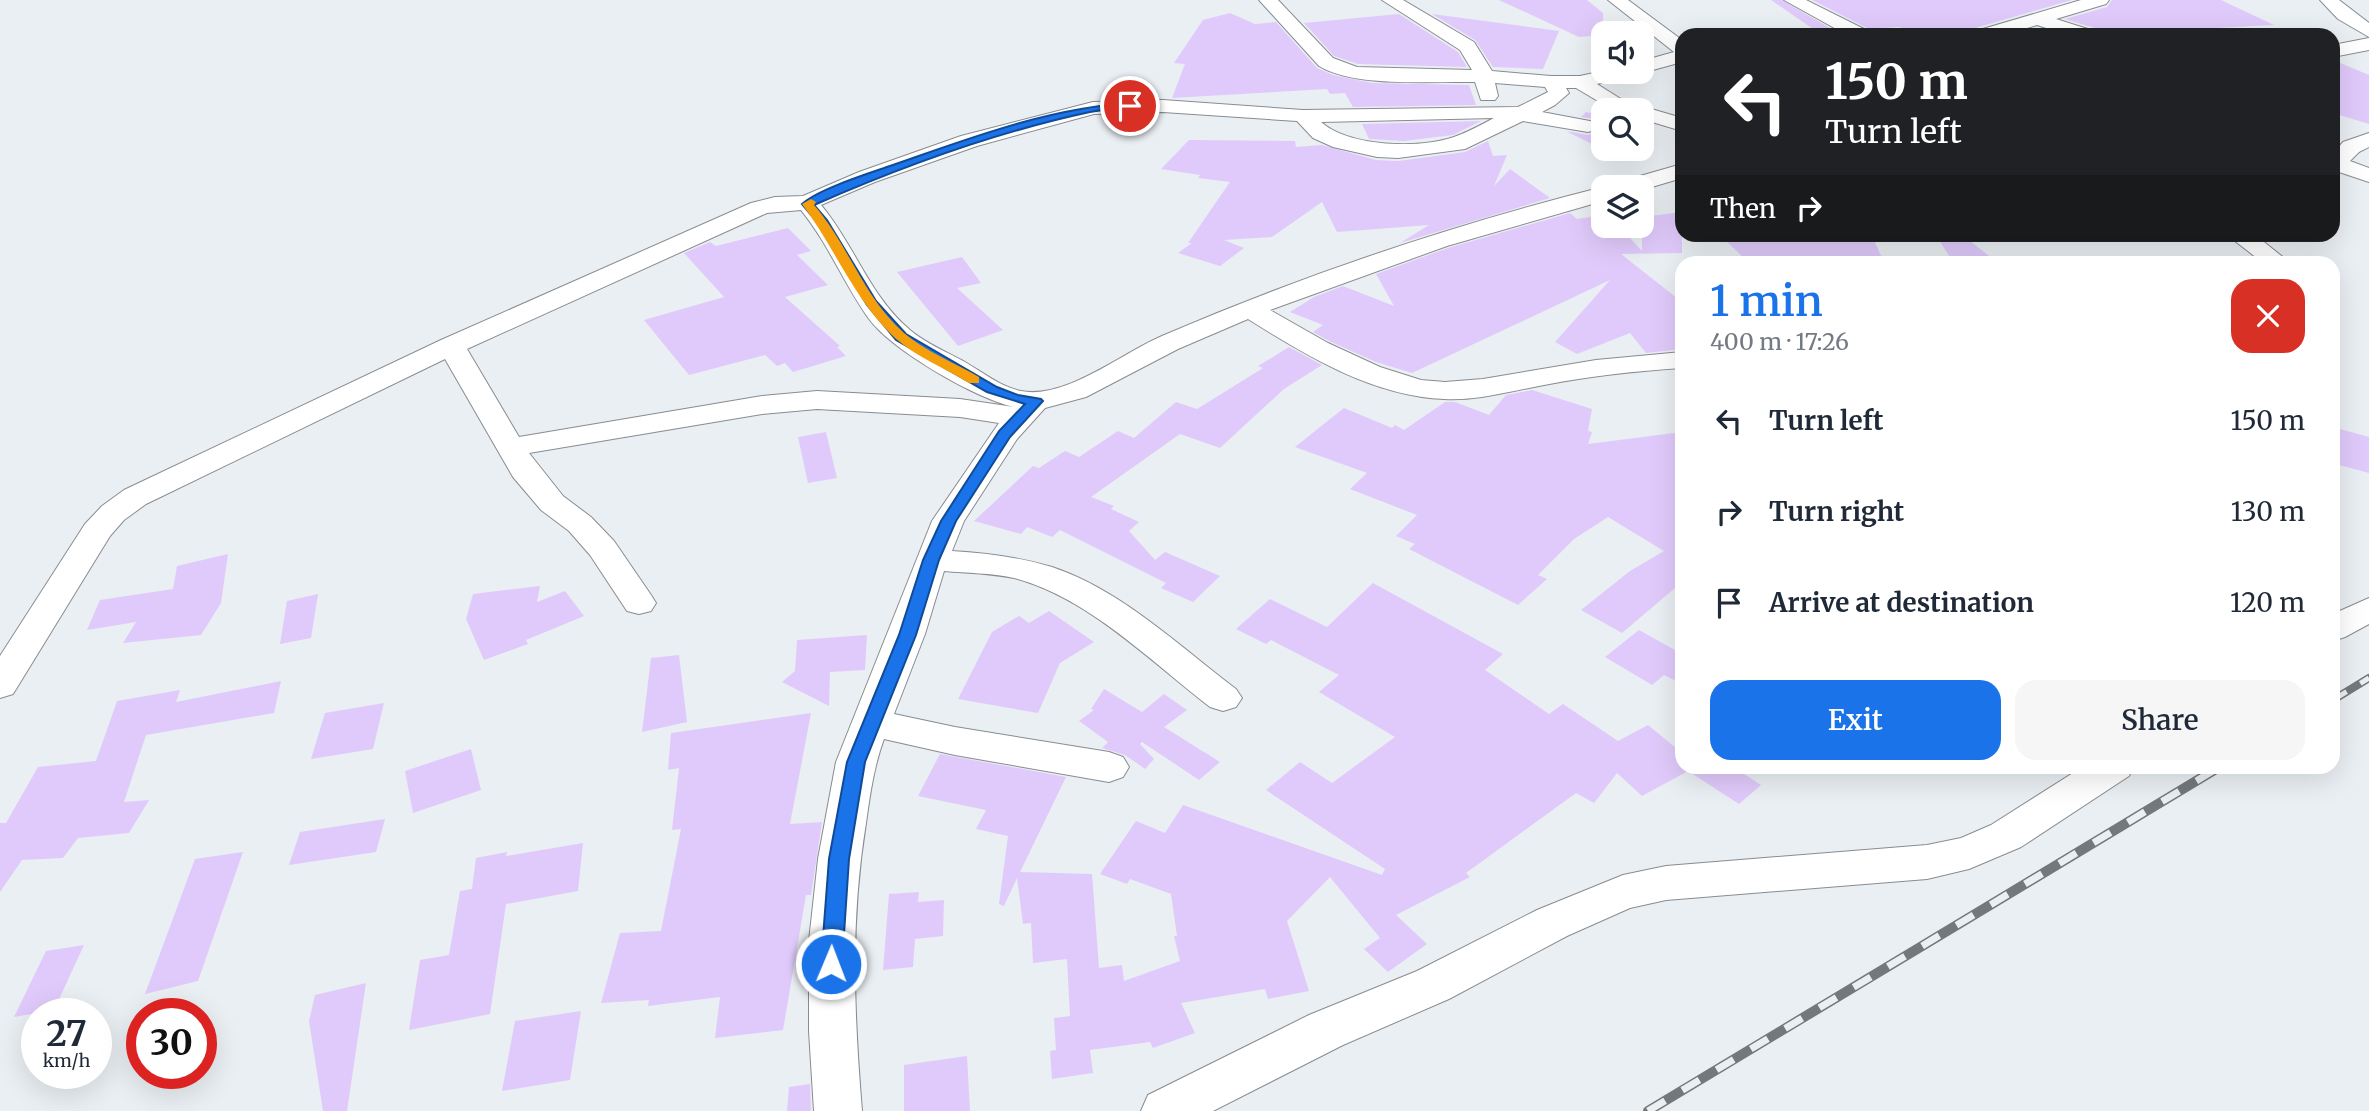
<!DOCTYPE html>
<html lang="en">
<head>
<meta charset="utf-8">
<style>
  :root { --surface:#fff; --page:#f6f6f7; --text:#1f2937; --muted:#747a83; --accent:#1a73e8 }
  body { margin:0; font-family:Merriweather,serif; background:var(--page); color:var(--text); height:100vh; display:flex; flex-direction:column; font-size:26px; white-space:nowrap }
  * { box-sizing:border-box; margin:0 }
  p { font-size:23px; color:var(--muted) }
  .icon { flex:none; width:38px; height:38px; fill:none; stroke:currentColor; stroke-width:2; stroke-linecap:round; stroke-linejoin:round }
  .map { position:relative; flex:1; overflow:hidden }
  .sheet { position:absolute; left:1675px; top:256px; width:665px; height:518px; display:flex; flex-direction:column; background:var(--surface); border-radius:21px; box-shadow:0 7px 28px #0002 }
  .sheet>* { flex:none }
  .hud { position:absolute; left:1675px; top:28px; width:665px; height:214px; border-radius:21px; box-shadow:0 7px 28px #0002; background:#202124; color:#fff; overflow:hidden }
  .controls { position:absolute; left:1591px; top:21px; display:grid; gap:14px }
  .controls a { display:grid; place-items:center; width:63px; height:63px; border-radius:14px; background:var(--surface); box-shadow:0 7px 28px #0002; font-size:35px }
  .speed { position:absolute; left:21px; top:998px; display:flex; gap:14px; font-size:35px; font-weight:700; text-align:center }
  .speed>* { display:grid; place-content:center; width:91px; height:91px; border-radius:50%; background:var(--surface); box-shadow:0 7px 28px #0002; line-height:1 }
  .speed small { font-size:18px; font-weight:400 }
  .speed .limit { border:10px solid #d22; background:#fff; color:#111 }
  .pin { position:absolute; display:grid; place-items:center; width:60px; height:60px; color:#fff; margin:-30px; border:4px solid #fff; border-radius:50%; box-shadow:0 2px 7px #0007 }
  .me { position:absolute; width:77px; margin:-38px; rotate:1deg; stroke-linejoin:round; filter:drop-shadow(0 0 5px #0008) }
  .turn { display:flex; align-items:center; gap:24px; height:147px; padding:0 35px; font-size:32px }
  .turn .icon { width:91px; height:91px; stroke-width:2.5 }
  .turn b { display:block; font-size:49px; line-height:60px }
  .then { display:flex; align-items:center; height:66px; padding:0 35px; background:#0003; gap:14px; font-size:26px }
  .round { display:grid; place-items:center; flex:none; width:74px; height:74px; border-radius:21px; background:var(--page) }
  .headline { display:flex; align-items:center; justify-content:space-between; height:119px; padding:0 35px }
  h1 { font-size:42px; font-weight:600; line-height:52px; color:var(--accent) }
  .cta { display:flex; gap:14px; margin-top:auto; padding:14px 35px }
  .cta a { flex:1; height:80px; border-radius:21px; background:var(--accent); color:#fff; font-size:28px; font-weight:600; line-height:80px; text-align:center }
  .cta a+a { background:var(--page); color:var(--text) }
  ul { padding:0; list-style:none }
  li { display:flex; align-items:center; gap:21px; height:91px; padding:0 35px }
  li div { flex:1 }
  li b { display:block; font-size:26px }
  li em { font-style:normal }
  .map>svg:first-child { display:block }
  .building { fill:#e0cafb }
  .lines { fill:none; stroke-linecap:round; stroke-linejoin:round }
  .minor-casing { stroke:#888c90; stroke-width:2 }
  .minor { fill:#fff; fill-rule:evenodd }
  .rail-far1-casing { stroke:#75787a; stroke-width:8 }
  .rail-casing { stroke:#75787a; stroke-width:10 }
  .rail-far1 { stroke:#eaeff3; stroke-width:5; stroke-dasharray:16; stroke-linecap:butt }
  .rail { stroke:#eaeff3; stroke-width:7; stroke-dasharray:20; stroke-linecap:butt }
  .route { fill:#1a73e8; stroke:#114b97; stroke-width:2 }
  .slow { fill:#f59e0b }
</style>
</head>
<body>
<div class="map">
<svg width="2369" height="1111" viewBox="0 0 2369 1111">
  <rect width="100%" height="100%" fill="#eaeff3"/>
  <path class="building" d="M1499 0H1587L1603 13V35L1579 37Z
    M1771 0H1782L1835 31 1819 33Z
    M1812 0H2072L1975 28 1971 35H1923L1899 27 1869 29Z
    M2112 0H2221L2274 25 2195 29 2206 35H2098L2095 28 2065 19 2107 7Z
    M1230 13 1255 24 1276 22 1317 68 1333 75 1372 83 1469 85 1476 105 1353 107 1345 93 1330 94 1327 89 1172 98 1185 64 1174 63 1203 20Z
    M1399 14 1458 52 1467 67 1358 64 1334 56 1304 23Z
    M1432 14 1559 31 1543 69 1493 67 1475 40Z
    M2333 60 2369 75V124L2333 113Z
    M1586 112 1603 116V149H1624L1616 156 1566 131 1588 135 1597 132 1601 124 1595 119 1581 117Z
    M1481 121 1453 135 1404 141 1369 139 1362 124Z
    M1189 140 1295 141 1296 147 1322 145 1376 160 1398 161 1465 152 1488 141 1493 156 1507 155 1494 186 1510 169 1550 198 1400 243 1429 225 1337 232 1322 202 1272 237 1224 240 1244 248 1220 266 1178 253 1192 243H1188L1230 182 1198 178 1200 175 1161 169Z
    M1682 212V253L1621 254 1682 302V349L1646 353 1630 333 1577 354 1555 342 1610 280 1412 373 1376 362 1329 341 1313 332 1323 325 1290 312 1314 297 1343 286 1394 306 1376 274 1448 248 1570 213 1577 219 1603 215V226H1619L1642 251V217Z
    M788 228 811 251 797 255 828 285 785 297 840 346 837 347 846 356 793 372 785 363 777 366 765 355 689 375 644 320 724 297 684 253 710 242 716 246Z
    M1719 234H1871L1884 262H1748Z
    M1935 234H1961L1997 262H1953Z
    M962 257 981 283 957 288 1003 330 958 346 897 272Z
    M1289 347 1322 365 1284 389 1220 448 1180 434 1091 497 1114 506 1111 509 1139 522 1129 531 1155 560 1165 552 1220 576 1193 602 1161 588 1166 583 1060 530 1052 537 1027 527 1021 534 974 521 1033 466 1039 468 1065 451 1079 457 1118 431 1134 438 1176 402 1197 409 1263 368 1258 366Z
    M1532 390 1592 409 1588 431 1592 432 1588 444 1674 433 1682 442V582L1622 633 1581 610 1630 571 1664 551 1608 517 1574 539 1538 575 1547 579 1518 605 1409 549 1415 544 1396 536 1417 515 1350 489 1367 473 1295 447 1344 408 1392 428 1395 425 1404 430 1445 402H1455L1489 415 1506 395Z
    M2340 429 2369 437V473L2339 465Z
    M826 432 837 478 808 483 798 437Z
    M228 554 221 603 201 635 123 643 136 622 87 630 100 600 173 589 177 566Z
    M1373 583 1503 654 1485 670 1549 714 1563 704 1618 741 1648 725 1682 753V766H1732L1761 785 1739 804 1688 771 1642 796 1617 773 1594 803 1576 793 1466 873 1470 877 1396 915 1427 944 1388 972 1364 949 1380 938 1330 877 1287 921 1309 991 1268 999 1265 989 1181 1003 1195 1033 1153 1048 1150 1042 1090 1050 1093 1073 1052 1079 1050 1051 1056 1050 1054 1018 1070 1016 1067 959 1033 963 1031 923 1023 924 1017 878 1004 906 999 904 1008 836 976 829 986 810 918 796 940 754 1066 777 1020 872 1092 874 1099 968 1122 965 1124 981 1180 961 1174 936H1177L1171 894 1130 879 1127 884 1100 874 1136 821 1165 833 1183 805 1382 875 1385 869 1266 790 1300 762 1332 783 1395 737 1319 692 1339 675 1271 640 1266 644 1236 629 1270 599 1327 627Z
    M540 586 537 602 565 591 584 616 526 640 528 644 484 660 466 619 473 594Z
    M318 594 311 638 280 644 287 601Z
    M1049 611 1094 642 1060 663 1038 713 958 699 992 632 1019 616 1029 623Z
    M1639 630 1682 654V684L1664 675 1652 685 1605 657Z
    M867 635 865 670 830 672 829 706 782 682 795 671 797 640Z
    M679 655 687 722 642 732 651 658Z
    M281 681 274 713 146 735 124 802 149 800 129 833 78 838 63 858 22 860 0 892V823H6L38 767 96 761 117 701 180 690 176 702Z
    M1104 689 1142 712 1164 694 1187 710 1164 727 1220 762 1199 780 1142 742 1140 744 1154 759 1145 769 1125 755 1102 748 1108 742 1079 721 1094 710 1091 709Z
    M384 703 373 749 311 759 325 713Z
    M811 713 790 824 822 822 811 895H806L783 1030 715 1038 720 997 648 1006 649 1000 601 1003 620 933 661 931 681 829 672 830 679 768 668 770 671 733Z
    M471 749 481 790 413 813 405 771Z
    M385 819 376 852 289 865 300 832Z
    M583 843 578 891 506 904 490 1014 409 1030 420 960 449 955 460 891 472 889 476 858 507 852 506 856Z
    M243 852 198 981 145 994 195 859Z
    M919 892 918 902 944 900 943 936 915 939 913 967 883 970 889 894Z
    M84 945 54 1010 14 1017 46 951Z
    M366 983 347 1111H323L309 1021 315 995Z
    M581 1011 570 1080 502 1091 515 1021Z
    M967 1056 970 1111H904V1065Z
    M810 1084 811 1111H787L789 1087Z"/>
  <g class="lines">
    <g class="minor-casing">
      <path id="minor" d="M1259 0H1278L1333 58 1357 67 1472 70 1460 50 1382 0H1403L1474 42 1492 71 1551 76H1580L1603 71 1633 72 1630 76 1597 84 1624 101 1682 118V131L1642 119V110H1613L1576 88H1566L1569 93 1555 105 1542 112 1595 122 1599 126 1595 130 1588 132 1523 121 1465 149 1398 158 1377 157 1333 147 1313 138 1297 121 1163 112 1094 114 977 146 875 182 821 205C854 244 870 297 910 330 925 343 947 352 965 362 982 372 1001 387 1021 391 1065 400 1122 353 1162 336 1304 275 1452 225 1603 187V201L1447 246 1270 310 1328 343 1380 367 1421 380 1445 382 1483 379 1596 360 1682 352V368C1636 371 1590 376 1544 385 1511 391 1477 401 1444 399 1373 396 1307 356 1248 319L1178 349 1086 397 1045 408 1017 439 964 521 952 551C986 553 1019 557 1052 567 1121 590 1179 646 1236 689L1242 698 1236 707 1223 711 1210 707C1150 661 1089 598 1014 578 991 573 967 573 944 571L925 634 894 714 955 727 1109 752 1123 757 1129 767 1123 777 1109 782 955 755 884 739C874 766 870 794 866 823 850 921 854 1013 862 1111H814L809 1031V941L818 859 836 762 932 521 999 423 960 417 817 409 762 414 529 453 563 496 591 517 614 541 651 595 656 603 651 611 639 614 627 611 590 555 569 531 541 510 513 477 445 359 146 504 124 520 110 536 13 694 0 698V656L85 524 102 506 124 490 441 340 751 203 775 197 803 196 859 172 961 136 1093 102 1163 100 1303 110 1518 107 1548 92 1545 87 1495 83 1498 96 1495 100H1481L1475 82C1431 81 1355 88 1319 66ZM1494 118C1481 125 1468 132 1454 137 1420 149 1349 147 1321 122ZM801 210C828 243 844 284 869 319 893 351 975 398 1014 407L960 399 817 391 762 396 519 437 467 349 767 213Z
        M1608 0H1628L1682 40V62L1642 73 1638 72H1642V61L1674 52Z
        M1784 0H1806L1868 31 1870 35H1847Z
        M2081 0H2109L2106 4 2056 19 2094 31 2096 35H2068L2037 25 2003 35H1974L1976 31Z
        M2320 0H2339L2369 23V37L2338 19Z
        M2369 38V50L2333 57V45Z
        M2369 133V147L2359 152 2350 161 2369 168V182L2333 170V154L2343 142Z
        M1682 164V178L1642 190V187H1616L1619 182Z
        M2226 234H2254L2289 262H2262Z
        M2369 598V624L2345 637 2333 641V614Z
        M2084 766H2134L2129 776 2021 847 1969 869 1927 879 1666 900 1630 908 1567 936 1449 999 1343 1045 1213 1111H1141L1148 1095 1309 1015 1417 971 1537 910 1623 875 1666 866 1927 845 1961 838 1991 825Z"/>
    </g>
    <use href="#minor" class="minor"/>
    <g class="rail-far1-casing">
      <path id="rail-far1" d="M2333 700 2369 678"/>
    </g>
    <g class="rail-casing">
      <path id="rail" d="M1648 1111 2221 766"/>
    </g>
    <use href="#rail-far1" class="rail-far1"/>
    <use href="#rail" class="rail"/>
  </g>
  <path class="route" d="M1130 103 1133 104V108C1119 110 1104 109 1090 112 996 132 903 166 814 205L827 220 876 301 906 334 997 387 1018 395 1041 399 1043 401 1010 437 956 521 939 560 916 635 865 762 849 859 842 964 839 970 831 973 824 970 821 964 829 859 847 762 899 635 923 560 941 521 999 431 1025 404 987 392 896 340 867 305 817 222 802 204C819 189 867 174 890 166 968 139 1048 108 1130 103Z"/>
  <path class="slow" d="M811 199 816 202 814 205C848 244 864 298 904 333 925 351 955 363 979 377V383H969C946 369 915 356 895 338 854 300 834 246 802 204Z"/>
</svg>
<div class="controls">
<a><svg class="icon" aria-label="sound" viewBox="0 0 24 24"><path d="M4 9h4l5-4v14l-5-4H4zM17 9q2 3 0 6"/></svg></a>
<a><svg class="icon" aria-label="search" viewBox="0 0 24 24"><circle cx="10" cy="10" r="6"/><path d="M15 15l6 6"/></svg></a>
<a><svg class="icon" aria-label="layers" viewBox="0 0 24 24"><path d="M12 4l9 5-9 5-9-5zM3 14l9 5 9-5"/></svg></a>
</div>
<div class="speed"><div>27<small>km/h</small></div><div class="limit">30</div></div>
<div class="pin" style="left:1130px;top:106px;background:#d93025"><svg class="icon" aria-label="arrive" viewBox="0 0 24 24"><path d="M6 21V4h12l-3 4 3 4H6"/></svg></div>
<svg class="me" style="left:831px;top:964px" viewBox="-20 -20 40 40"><circle r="17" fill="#1a73e8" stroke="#fff" stroke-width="3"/><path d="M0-11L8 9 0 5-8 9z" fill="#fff"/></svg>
<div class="hud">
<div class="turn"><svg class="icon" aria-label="left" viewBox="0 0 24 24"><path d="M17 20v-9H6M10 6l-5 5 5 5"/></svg><div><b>150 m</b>Turn left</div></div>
<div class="then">Then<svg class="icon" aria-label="right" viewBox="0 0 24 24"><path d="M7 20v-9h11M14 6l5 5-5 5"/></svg></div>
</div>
<section class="sheet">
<div class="headline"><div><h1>1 min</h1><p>400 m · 17:26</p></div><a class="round" style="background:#d93025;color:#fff"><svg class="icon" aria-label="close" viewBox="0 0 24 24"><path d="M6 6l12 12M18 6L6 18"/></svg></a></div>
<ul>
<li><svg class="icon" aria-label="left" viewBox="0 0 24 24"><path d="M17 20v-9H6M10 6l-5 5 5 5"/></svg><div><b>Turn left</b></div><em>150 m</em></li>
<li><svg class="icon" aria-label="right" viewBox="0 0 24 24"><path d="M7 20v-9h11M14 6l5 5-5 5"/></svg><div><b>Turn right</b></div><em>130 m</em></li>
<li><svg class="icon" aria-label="arrive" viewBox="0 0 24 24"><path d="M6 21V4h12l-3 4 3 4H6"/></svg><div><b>Arrive at destination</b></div><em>120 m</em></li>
</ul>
<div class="cta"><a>Exit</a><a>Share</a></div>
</section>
</div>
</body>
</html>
